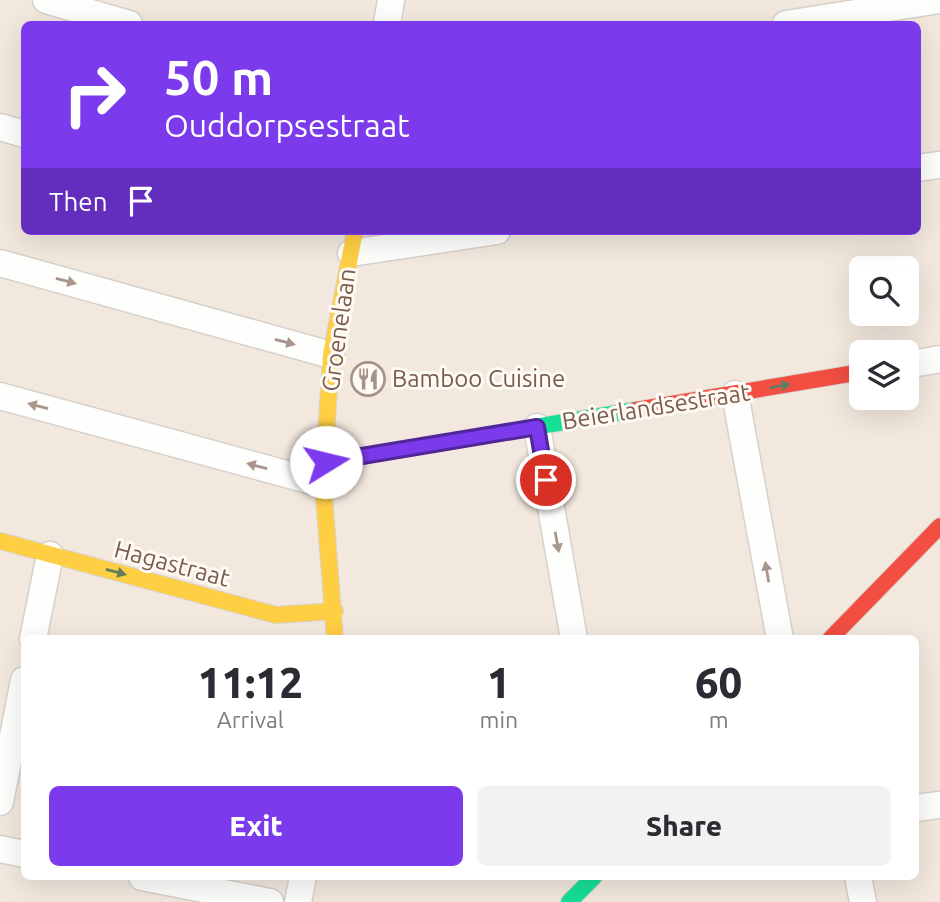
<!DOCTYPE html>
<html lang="en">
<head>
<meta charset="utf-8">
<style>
  :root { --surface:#fff; --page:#f2f2f3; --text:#2b2b33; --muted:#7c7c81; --accent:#7c3aed }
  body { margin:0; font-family:Ubuntu,sans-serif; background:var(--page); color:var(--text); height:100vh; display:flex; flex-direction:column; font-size:26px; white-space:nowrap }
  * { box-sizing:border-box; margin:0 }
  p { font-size:23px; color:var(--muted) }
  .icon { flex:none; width:38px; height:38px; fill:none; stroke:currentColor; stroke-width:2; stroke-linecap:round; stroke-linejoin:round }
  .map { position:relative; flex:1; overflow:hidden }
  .drawer { position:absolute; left:21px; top:635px; width:898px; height:245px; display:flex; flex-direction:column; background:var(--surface); border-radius:10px; box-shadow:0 7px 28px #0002 }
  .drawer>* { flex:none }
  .hud { position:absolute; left:21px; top:21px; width:900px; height:214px; border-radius:10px; box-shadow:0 7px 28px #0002; background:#7c3aed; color:#fff; overflow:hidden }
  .buttons { position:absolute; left:849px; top:256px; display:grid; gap:14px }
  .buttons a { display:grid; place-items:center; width:70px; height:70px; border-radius:10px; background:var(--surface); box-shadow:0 7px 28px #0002; font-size:35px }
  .pin { position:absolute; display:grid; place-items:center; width:60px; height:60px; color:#fff; margin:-30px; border:4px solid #fff; border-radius:50%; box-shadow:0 2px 7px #0007 }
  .me { position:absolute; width:77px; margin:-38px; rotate:81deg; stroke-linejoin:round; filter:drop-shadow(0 0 5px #0008) }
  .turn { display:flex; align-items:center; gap:24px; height:147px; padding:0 28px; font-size:32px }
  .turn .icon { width:91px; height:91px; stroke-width:2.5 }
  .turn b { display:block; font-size:49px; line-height:60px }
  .then { display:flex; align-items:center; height:66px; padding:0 28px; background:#0003; gap:14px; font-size:26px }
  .eta { display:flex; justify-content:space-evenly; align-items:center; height:119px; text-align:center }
  .eta b { font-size:42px; font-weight:800; line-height:49px }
  .cta { display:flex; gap:14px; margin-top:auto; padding:14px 28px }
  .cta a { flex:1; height:80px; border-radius:10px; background:var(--accent); color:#fff; font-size:28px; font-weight:800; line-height:80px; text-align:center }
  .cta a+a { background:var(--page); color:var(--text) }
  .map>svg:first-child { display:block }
  .residential { fill:#f2e8de; fill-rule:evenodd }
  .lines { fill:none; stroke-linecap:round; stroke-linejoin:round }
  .street-casing { stroke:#d7d1cb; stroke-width:29 }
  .fast-casing { stroke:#d9d2cb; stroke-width:18 }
  .slow-casing { stroke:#d9d2cb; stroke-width:18 }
  .jam-casing { stroke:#d9d2cb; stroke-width:18 }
  .street { stroke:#fefefd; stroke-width:26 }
  .fast { stroke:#16e098; stroke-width:16 }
  .slow { stroke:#ffcf43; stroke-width:16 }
  .jam { stroke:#f24e42; stroke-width:16 }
  .oneway { fill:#a8958b }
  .oneway2 { fill:#617d60 }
  .route-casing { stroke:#51269a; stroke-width:18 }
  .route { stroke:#7c3aed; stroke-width:12 }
  .labels { text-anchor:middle; stroke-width:6; stroke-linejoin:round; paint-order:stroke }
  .street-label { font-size:24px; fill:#7a5c4d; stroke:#fffaf3 }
  .poi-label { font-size:24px; fill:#7a5c4d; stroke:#fffaf3; text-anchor:start }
</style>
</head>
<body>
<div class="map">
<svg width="940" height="902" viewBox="0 0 940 902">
  <rect width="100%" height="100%" fill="#f9f5f0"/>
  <path class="residential" d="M0 0H940V902H0ZM24 24H917V231H24ZM861 268H906V313H861ZM861 352H906V397H861ZM24 639H915V877H24Z"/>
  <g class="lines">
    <g class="street-casing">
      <path id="street" d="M46 0 129 24
        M387 24 391 0
        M786 24 939 0
        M0 127 24 134
        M917 168 940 165
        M351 253 497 231
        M0 263 331 355
        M906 365 940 359
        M735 394 780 639
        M0 396 323 484
        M537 427 574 639
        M33 639 50 555
        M0 802 24 680
        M915 808 940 805
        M0 849 24 854
        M142 877 270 902
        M858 877 863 902
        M298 902 303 877"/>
    </g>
    <g class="fast-casing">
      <path id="fast" d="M326 462 636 410
        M569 902 594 877"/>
    </g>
    <g class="slow-casing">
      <path id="slow" d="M0 541 276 615 335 611
        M335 639 323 484 331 355 355 231"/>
    </g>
    <g class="jam-casing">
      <path id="jam" d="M636 410 861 372
        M830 639 940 526"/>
    </g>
    <use href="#street" class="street"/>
    <use href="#fast" class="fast"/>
    <use href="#slow" class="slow"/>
    <use href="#jam" class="jam"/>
  </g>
  <defs><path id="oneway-solid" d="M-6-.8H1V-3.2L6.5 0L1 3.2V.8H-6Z" transform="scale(1.75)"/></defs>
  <g class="oneway">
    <use href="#oneway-solid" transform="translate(66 281) rotate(15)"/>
    <use href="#oneway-solid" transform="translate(285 342) rotate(15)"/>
    <use href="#oneway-solid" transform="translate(38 406) rotate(-165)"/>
    <use href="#oneway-solid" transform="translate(257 466) rotate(-165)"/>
    <use href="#oneway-solid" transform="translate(557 542) rotate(80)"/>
    <use href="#oneway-solid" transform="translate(767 572) rotate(-100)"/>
  </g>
  <g class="oneway2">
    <use href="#oneway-solid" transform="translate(780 386) rotate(-10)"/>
    <use href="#oneway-solid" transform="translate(116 572) rotate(15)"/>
  </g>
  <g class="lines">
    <g class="route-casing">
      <path id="route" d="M326 462 537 427 546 480"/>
    </g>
    <use href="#route" class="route"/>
  </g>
  <defs>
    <g id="restaurant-ring" transform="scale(1.75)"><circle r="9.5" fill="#fffaf3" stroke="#a69286" stroke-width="1.5"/><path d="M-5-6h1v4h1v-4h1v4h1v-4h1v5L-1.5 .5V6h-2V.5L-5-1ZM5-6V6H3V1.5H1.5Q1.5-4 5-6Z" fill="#a69286"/></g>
  </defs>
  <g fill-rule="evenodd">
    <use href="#restaurant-ring" x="368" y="379"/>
  </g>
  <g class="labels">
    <g class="street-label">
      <text transform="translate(339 330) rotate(-82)" y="8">Groenelaan</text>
      <text transform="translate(656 407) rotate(-9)" y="8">Beierlandsestraat</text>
      <text transform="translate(172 564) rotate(15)" y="8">Hagastraat</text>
    </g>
    <g class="poi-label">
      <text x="392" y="387">Bamboo Cuisine</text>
    </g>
  </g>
</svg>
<div class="buttons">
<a><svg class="icon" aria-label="search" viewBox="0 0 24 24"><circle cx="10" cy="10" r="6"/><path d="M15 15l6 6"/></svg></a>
<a><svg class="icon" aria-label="layers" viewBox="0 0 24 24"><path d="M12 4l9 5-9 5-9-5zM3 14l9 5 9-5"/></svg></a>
</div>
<div class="pin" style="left:546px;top:480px;background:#d93025"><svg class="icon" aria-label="arrive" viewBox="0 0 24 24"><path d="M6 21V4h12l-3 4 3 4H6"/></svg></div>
<svg class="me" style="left:326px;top:462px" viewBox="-20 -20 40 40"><circle r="19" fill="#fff"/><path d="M0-13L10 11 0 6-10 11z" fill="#7c3aed"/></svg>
<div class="hud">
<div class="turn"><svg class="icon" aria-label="right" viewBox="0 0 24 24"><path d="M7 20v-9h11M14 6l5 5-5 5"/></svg><div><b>50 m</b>Ouddorpsestraat</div></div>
<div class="then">Then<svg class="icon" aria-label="arrive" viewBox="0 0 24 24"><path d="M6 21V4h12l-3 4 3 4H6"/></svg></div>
</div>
<section class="drawer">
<div class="eta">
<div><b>11:12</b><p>Arrival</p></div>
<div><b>1</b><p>min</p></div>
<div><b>60</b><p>m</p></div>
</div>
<div class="cta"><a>Exit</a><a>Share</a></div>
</section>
</div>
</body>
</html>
